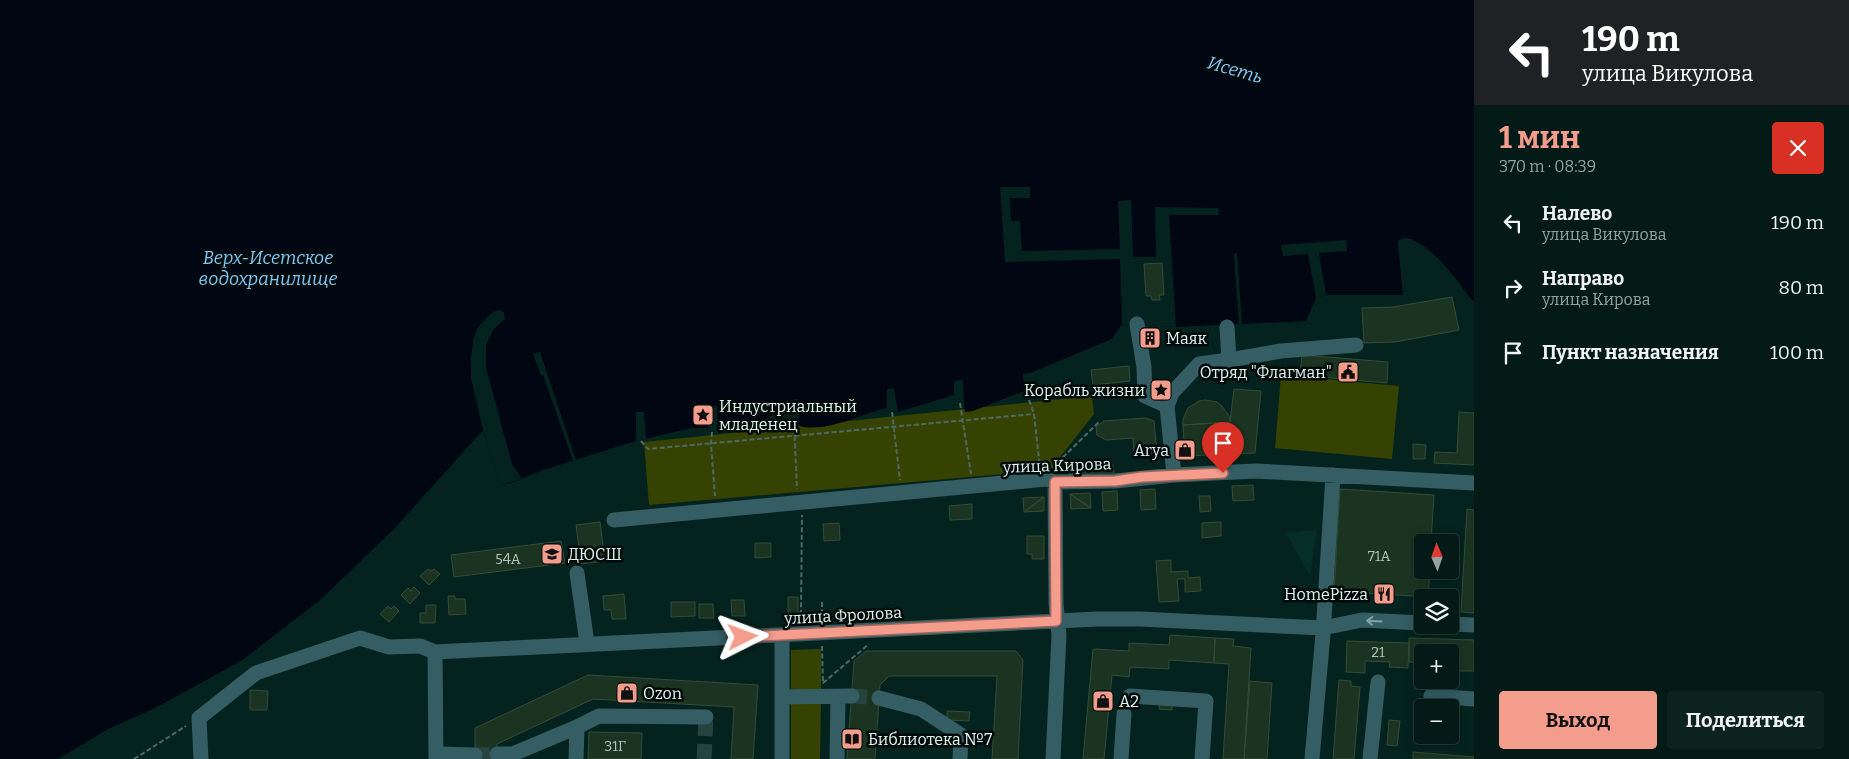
<!DOCTYPE html>
<html lang="ru">
<head>
<meta charset="utf-8">
<style>
  :root { --surface:#041a16; --page:#0d231f; --text:#f1f3f6; --muted:#97a1a1; --line:#253835; --accent:#f49d8d }
  body { margin:0; font-family:Bitter,serif; background:var(--page); color:var(--text); height:100vh; display:flex; flex-direction:column; font-size:19px; white-space:nowrap }
  * { box-sizing:border-box; margin:0 }
  p { font-size:16px; color:var(--muted) }
  .icon { flex:none; width:28px; height:28px; fill:none; stroke:currentColor; stroke-width:2; stroke-linecap:round; stroke-linejoin:round }
  .map { position:relative; flex:1; overflow:hidden }
  .panel { display:flex; flex-direction:column; background:var(--surface); width:375px }
  .panel>* { flex:none }
  .guide { background:#202124; color:#fff; overflow:hidden }
  .needle { width:32px; rotate:358deg }
  .tools { position:absolute; left:1414px; top:534px; display:grid; gap:10px }
  .tools a { display:grid; place-items:center; width:45px; height:45px; border-radius:5px; background:var(--surface); box-shadow:0 2px 12px #0003,0 0 0 1px var(--line); font-size:25px }
  .pin { position:absolute; display:grid; place-items:center; width:42px; height:42px; color:#fff; margin:-51px -21px; border-radius:50% 50% 50% 0; rotate:-45deg; box-shadow:0 0 5px #0007 }
  .pin .icon { rotate:45deg }
  .me { position:absolute; width:55px; margin:-28px; rotate:87deg; stroke-linejoin:round; filter:drop-shadow(0 0 4px #0008) }
  .turn { display:flex; align-items:center; gap:18px; height:105px; padding:0 25px; font-size:22px }
  .turn .icon { width:65px; height:65px; stroke-width:2.5 }
  .turn b { display:block; font-size:35px; line-height:42px }
  .round { display:grid; place-items:center; flex:none; width:52px; height:52px; border-radius:5px; background:var(--page) }
  .overview { display:flex; align-items:center; justify-content:space-between; height:85px; padding:0 25px }
  h1 { font-size:30px; font-weight:700; line-height:38px; color:var(--accent) }
  .button { display:flex; gap:10px; margin-top:auto; padding:10px 25px }
  .button a { flex:1; height:58px; border-radius:5px; background:var(--accent); color:#111; font-size:20px; font-weight:700; line-height:58px; text-align:center }
  .button a+a { background:var(--page); color:var(--text) }
  ul { padding:0; list-style:none }
  li { display:flex; align-items:center; gap:15px; height:65px; padding:0 25px }
  li div { flex:1 }
  li b { display:block; font-size:19px }
  li em { font-style:normal }
  main { display:flex; flex:1; min-height:0 }
  .map>svg:first-child { display:block }
  .built { fill:#062e28 }
  .green { fill:#364201 }
  .water { fill:#000612 }
  .pier { fill:#05231e }
  .building { fill:#1b3421; stroke:#334d39 }
  .lines { fill:none; stroke-linecap:round; stroke-linejoin:round }
  .minor-tunnel { stroke:#26433e; stroke-width:15; stroke-dasharray:15 8; stroke-linecap:butt }
  .path { stroke:#4e6964; stroke-width:2; stroke-dasharray:5 2.5; stroke-linecap:butt }
  .minor { stroke:#355d64; stroke-width:15 }
  .oneway { stroke:#82a2a3 }
  .route-casing { stroke:#9f665c; stroke-width:12 }
  .route { stroke:#f49d8d; stroke-width:9 }
  .labels { text-anchor:middle; stroke-width:5; stroke-linejoin:round; paint-order:stroke }
  .number-label { font-size:14px; fill:#b0c6bd }
  .poi-label { font-size:16px; fill:#e1f6f1; stroke:#000a08; text-anchor:start }
  .street-label { font-size:16px; fill:#e1f6f1; stroke:#000a08 }
  .water-label { font-size:18px; font-style:italic; fill:#7ec9fe; stroke:#000a08 }
</style>
</head>
<body>
<main>
<div class="map">
<svg width="1474" height="759" viewBox="0 0 1474 759">
  <rect width="100%" height="100%" fill="#05231e"/>
  <path class="built" d="M1317 530 1310 576 1286 533Z"/>
  <path class="green" d="M1281 375 1399 386 1392 459 1275 448Z
    M1092 396 1094 414 1050 470 649 505 644 442Z
    M821 649V694L791 689V650Z
    M791 703 821 704 820 759H791Z"/>
  <path class="water" d="M0 0H1474V301C1466 296 1463 287 1457 280 1447 267 1416 230 1398 241L1403 295H1326L1316 298 1306 321 1176 327 1122 324 1112 339 1030 373 1023 374 1024 391 973 411 965 412 964 403 954 405V395L898 412 887 413V408C860 414 827 433 799 426L798 421H790V412L775 414 757 424 708 432 707 428H692L636 441 543 470 510 483 501 484 483 430 394 529 320 600 241 661 155 708 108 729 58 759H0Z"/>
  <path class="pier" d="M1000 187H1030V198H1010L1011 221H1020L1022 251 1120 249 1118 201 1131 200 1133 257H1156L1155 207 1218 208 1219 215H1169L1176 327 1122 324 1120 259 1005 262Z
    M1403 238 1412 239 1414 242H1401L1406 294 1403 295 1398 241Z
    M1346 240 1347 251 1319 253 1326 295 1316 298 1308 254 1283 256 1281 245Z
    M1237 253 1242 324H1239L1234 254Z
    M498 310 502 311 504 313 505 319 493 330 486 345V368L512 464 522 479 501 484 483 430 471 378V358L473 340 478 327 490 314Z
    M540 352 576 460 573 461 543 375 541 376 533 354Z
    M963 380 964 403 954 405V381Z
    M894 388 898 412 887 413V389Z
    M798 399 799 421H790L791 400Z
    M709 406H717V431L708 432Z
    M636 412H644L646 439 636 441Z"/>
  <path class="building" d="M1162 263 1164 295H1159L1160 300H1152L1151 296H1146L1144 264Z
    M1452 297 1459 330 1395 342 1364 343 1362 308 1393 307Z
    M1150 336 1153 337V340L1148 342 1147 340Z
    M1302 355 1388 362 1387 383 1300 375Z
    M1129 366 1130 381 1093 385 1091 370Z
    M1234 389 1261 391 1255 453 1185 456 1183 425 1230 422Z
    M1205 400 1217 402 1222 406 1229 416 1230 422 1183 425V419L1188 408 1199 401Z
    M1459 412 1474 413V465L1434 463 1435 452 1457 453Z
    M1146 418 1154 421 1157 453 1134 454 1133 438 1106 440 1097 435 1096 427 1104 421Z
    M1413 444 1426 445 1425 459H1413Z
    M1106 461 1113 465 1114 473 1108 477 1070 476 1069 469 1076 464Z
    M1253 485 1254 500 1233 501 1232 486Z
    M1155 489 1156 509 1141 510 1140 490Z
    M1340 489 1434 495 1431 542H1422V570H1430L1428 597 1334 591Z
    M1117 491 1118 510 1103 511 1102 492Z
    M1090 493 1091 508 1070 494Z
    M1070 494 1091 508 1071 509Z
    M1199 496H1210L1211 511 1200 512Z
    M1044 497V511L1024 512Z
    M1044 497 1024 512 1023 498Z
    M972 504V519L950 520 949 506Z
    M1467 509 1474 510V613L1461 612Z
    M600 522 605 561 581 564 576 525Z
    M1221 522V536L1202 538V523Z
    M839 523 840 540 824 541 823 524Z
    M1027 536H1044V559H1032V554H1027Z
    M561 541 565 563 454 577 451 555Z
    M755 543H771V557L755 558Z
    M1171 560V572L1188 571V578L1200 577 1201 591 1185 592V579H1177L1179 601 1159 602 1156 561Z
    M428 569 431 571 434 569 440 574 429 585 420 576Z
    M414 587 420 593 410 604 401 595 408 588 411 591Z
    M624 594 626 619H612L611 610H604L603 596Z
    M448 596H455V599H465L466 614 449 615Z
    M788 597H798V613H788Z
    M731 600H744L745 616H732Z
    M671 602H695V616L671 617Z
    M699 604H713L714 618H699Z
    M426 605H436L435 623H420V613H426Z
    M388 606 391 609 394 606 399 611 389 622 380 614Z
    M1170 635 1215 638 1214 663 1169 660V669L1130 667 1129 677 1112 675 1104 759H1083L1093 649 1129 651V643L1169 645Z
    M1215 638 1234 639 1233 646 1251 648 1244 759H1223L1229 664 1214 663Z
    M1409 638 1474 640V671H1450V652H1422V670L1420 669V663L1409 662Z
    M1347 641 1409 643 1408 668 1389 667 1390 662 1365 661V673L1346 672Z
    M866 651H1016L1023 660 1018 759H992L997 676H889L880 685 875 759H847L854 661Z
    M588 675 758 685 753 759H731L734 707 593 699 497 744V759H475V728Z
    M1339 680 1351 681V686L1360 687 1354 759H1333Z
    M1250 681 1272 683 1267 759H1244Z
    M250 690 268 691 267 710H250Z
    M1160 700 1172 701V710L1159 709Z
    M947 711 970 712 969 721 947 720Z
    M1389 720 1400 721 1397 746 1387 745Z
    M589 732 642 733 641 759H588Z
    M1413 752 1474 757V759H1413Z"/>
  <g class="lines">
    <path class="minor-tunnel" d="M852 696 879 698
      M475 755 497 754
      M704 759 706 717"/>
    <path class="path" d="M1029 400 1034 414 1040 468
      M960 403 971 474
      M892 412 900 480
      M794 421 797 489
      M712 432 711 444 715 496
      M641 441 648 449 1034 414
      M1052 468 1099 422
      M822 602V619
      M796 621 801 611 802 515
      M822 646 823 684
      M823 683 869 644
      M134 759 186 726"/>
    <path class="minor" d="M1137 324 1144 367 1145 396 1167 406 1174 475
      M1229 360 1281 351 1356 345
      M1167 406 1172 393 1199 364 1229 360 1227 327
      M614 520 1046 479 1055 482 1115 481 1174 475 1256 471 1474 483
      M577 573 587 643
      M1450 624 1474 625
      M782 635V759
      M435 652 436 759
      M1130 696 1206 701 1202 759
      M1431 696 1474 699
      M782 697 852 696
      M879 698 921 709 961 735 960 759
      M436 754 475 755
      M497 754H513L577 727
      M201 759 199 718 256 673 360 638 389 647 420 646 435 652 1098 619H1140L1323 628 1362 620 1422 623
      M576 759 577 727 599 716 706 717
      M837 759 838 697
      M1053 759 1059 635 1056 604 1055 482
      M1121 759 1124 714
      M1312 759 1323 634 1333 475
      M1370 759 1378 682"/>
  </g>
  <defs><path id="oneway-shaft" d="M-6 0H5M1.5-3L5.5 0L1.5 3" fill="none" stroke-width="1.6" stroke-linecap="round" stroke-linejoin="round" transform="scale(1.25)"/></defs>
  <use class="oneway" href="#oneway-shaft" transform="translate(1374 621) rotate(-177)"/>
  <g class="lines">
    <g class="route-casing">
      <path id="route" d="M743 637 1056 621 1055 482 1115 481 1142 477 1223 473"/>
    </g>
    <use href="#route" class="route"/>
  </g>
  <defs>
    <g id="building-square" transform="scale(1.125)"><rect x="-9" y="-9" width="18" height="18" rx="4" fill="#f49d8d" stroke="#000a08"/><path d="M-4-6H4V6H1V3H-1V6H-4ZM-2.5-4.3h1.7v1.8h-1.7ZM.8-4.3h1.7v1.8H.8ZM-2.5-1h1.7V.8h-1.7ZM.8-1h1.7V.8H.8Z" fill="#111"/></g>
    <g id="civic-square" transform="scale(1.125)"><rect x="-9" y="-9" width="18" height="18" rx="4" fill="#f49d8d" stroke="#000a08"/><path d="M-.6-6.5H3V-4.5H.6V-3L4-1V1h2V6H-6V1h2V-1L-.6-3ZM-1.2 2.5V6h2.4V2.5Z" fill="#111"/></g>
    <g id="sight-square" transform="scale(1.125)"><rect x="-9" y="-9" width="18" height="18" rx="4" fill="#f49d8d" stroke="#000a08"/><path d="M0-6L1.8-2.2L6-1.7L2.9 1.2L3.7 5.4L0 3.3L-3.7 5.4L-2.9 1.2L-6-1.7L-1.8-2.2Z" fill="#111"/></g>
    <g id="shop-square" transform="scale(1.125)"><rect x="-9" y="-9" width="18" height="18" rx="4" fill="#f49d8d" stroke="#000a08"/><path d="M-5-2.5h2.3a2.7 3.5 0 0 1 5.4 0H5L5.5 6h-11ZM-1.5-2.5h3a1.5 2.3 0 0 0-3 0Z" fill="#111"/></g>
    <g id="school-square" transform="scale(1.125)"><rect x="-9" y="-9" width="18" height="18" rx="4" fill="#f49d8d" stroke="#000a08"/><path d="M0-5L7-2L0 1L-7-2ZM-4 1L0 2.5L4 1V4Q0 6-4 4Z" fill="#111"/></g>
    <g id="restaurant-square" transform="scale(1.125)"><rect x="-9" y="-9" width="18" height="18" rx="4" fill="#f49d8d" stroke="#000a08"/><path d="M-5-6h1v4h1v-4h1v4h1v-4h1v5L-1.5 .5V6h-2V.5L-5-1ZM5-6V6H3V1.5H1.5Q1.5-4 5-6Z" fill="#111"/></g>
    <g id="library-square" transform="scale(1.125)"><rect x="-9" y="-9" width="18" height="18" rx="4" fill="#f49d8d" stroke="#000a08"/><path d="M-6-4Q-3-5.5-.7-3.5V5Q-3 3-6 4ZM6-4Q3-5.5 .7-3.5V5Q3 3 6 4Z" fill="#111"/></g>
  </defs>
  <g fill-rule="evenodd">
    <use href="#building-square" x="1150" y="338"/>
    <use href="#civic-square" x="1348" y="372"/>
    <use href="#sight-square" x="1161" y="390"/>
    <use href="#sight-square" x="703" y="415"/>
    <use href="#shop-square" x="1185" y="450"/>
    <use href="#school-square" x="552" y="554"/>
    <use href="#restaurant-square" x="1384" y="594"/>
    <use href="#shop-square" x="627" y="693"/>
    <use href="#shop-square" x="1103" y="701"/>
    <use href="#library-square" x="852" y="739"/>
  </g>
  <g class="labels">
    <g class="number-label">
      <text x="1379" y="561">71А</text>
      <text x="508" y="564">54А</text>
      <text x="1378" y="657">21</text>
      <text x="615" y="751">31Г</text>
    </g>
    <g class="poi-label">
      <text x="1166" y="344">Маяк</text>
      <text x="1332" y="378" text-anchor="end">Отряд "Флагман"</text>
      <text x="1145" y="396" text-anchor="end">Корабль жизни</text>
      <text x="719" y="412">Индустриальный<tspan x="719" dy="18">младенец</tspan></text>
      <text x="1169" y="456" text-anchor="end">Arya</text>
      <text x="568" y="560">ДЮСШ</text>
      <text x="1368" y="600" text-anchor="end">HomePizza</text>
      <text x="643" y="699">Ozon</text>
      <text x="1119" y="707">А2</text>
      <text x="868" y="745">Библиотека №7</text>
    </g>
    <g class="street-label">
      <text transform="translate(1057 465) rotate(-2)" y="6">улица Кирова</text>
      <text transform="translate(843 615) rotate(-3)" y="6">улица Фролова</text>
    </g>
    <g class="water-label">
      <text transform="translate(1235 70) rotate(16)" y="6">Исеть</text>
      <text x="268" y="264">Верх-Исетское<tspan x="268" dy="21">водохранилище</tspan></text>
    </g>
  </g>
</svg>
<div class="tools">
<a><svg class="needle" viewBox="-14 -14 28 28"><path d="M0-13l5 13h-10z" fill="#e53935"/><path d="M0 13l5-13h-10z" fill="#97a1a1"/></svg></a>
<a><svg class="icon" aria-label="layers" viewBox="0 0 24 24"><path d="M12 4l9 5-9 5-9-5zM3 14l9 5 9-5"/></svg></a>
<a>+</a>
<a>−</a>
</div>
<div class="pin" style="left:1223px;top:473px;background:#d93025"><svg class="icon" aria-label="arrive" viewBox="0 0 24 24"><path d="M6 21V4h12l-3 4 3 4H6"/></svg></div>
<svg class="me" style="left:743px;top:637px" viewBox="-20 -20 40 40"><path d="M0-17L14 15 0 8-14 15z" fill="#f49d8d" stroke="#fff" stroke-width="4"/></svg>
</div>
<section class="panel">
<div class="guide">
<div class="turn"><svg class="icon" aria-label="left" viewBox="0 0 24 24"><path d="M17 20v-9H6M10 6l-5 5 5 5"/></svg><div><b>190 m</b>улица Викулова</div></div>
</div>
<div class="overview"><div><h1>1 мин</h1><p>370 m · 08:39</p></div><a class="round" style="background:#d93025;color:#fff"><svg class="icon" aria-label="close" viewBox="0 0 24 24"><path d="M6 6l12 12M18 6L6 18"/></svg></a></div>
<ul>
<li><svg class="icon" aria-label="left" viewBox="0 0 24 24"><path d="M17 20v-9H6M10 6l-5 5 5 5"/></svg><div><b>Налево</b><p>улица Викулова</p></div><em>190 m</em></li>
<li><svg class="icon" aria-label="right" viewBox="0 0 24 24"><path d="M7 20v-9h11M14 6l5 5-5 5"/></svg><div><b>Направо</b><p>улица Кирова</p></div><em>80 m</em></li>
<li><svg class="icon" aria-label="arrive" viewBox="0 0 24 24"><path d="M6 21V4h12l-3 4 3 4H6"/></svg><div><b>Пункт назначения</b></div><em>100 m</em></li>
</ul>
<div class="button"><a>Выход</a><a>Поделиться</a></div>
</section>
</main>
</body>
</html>
